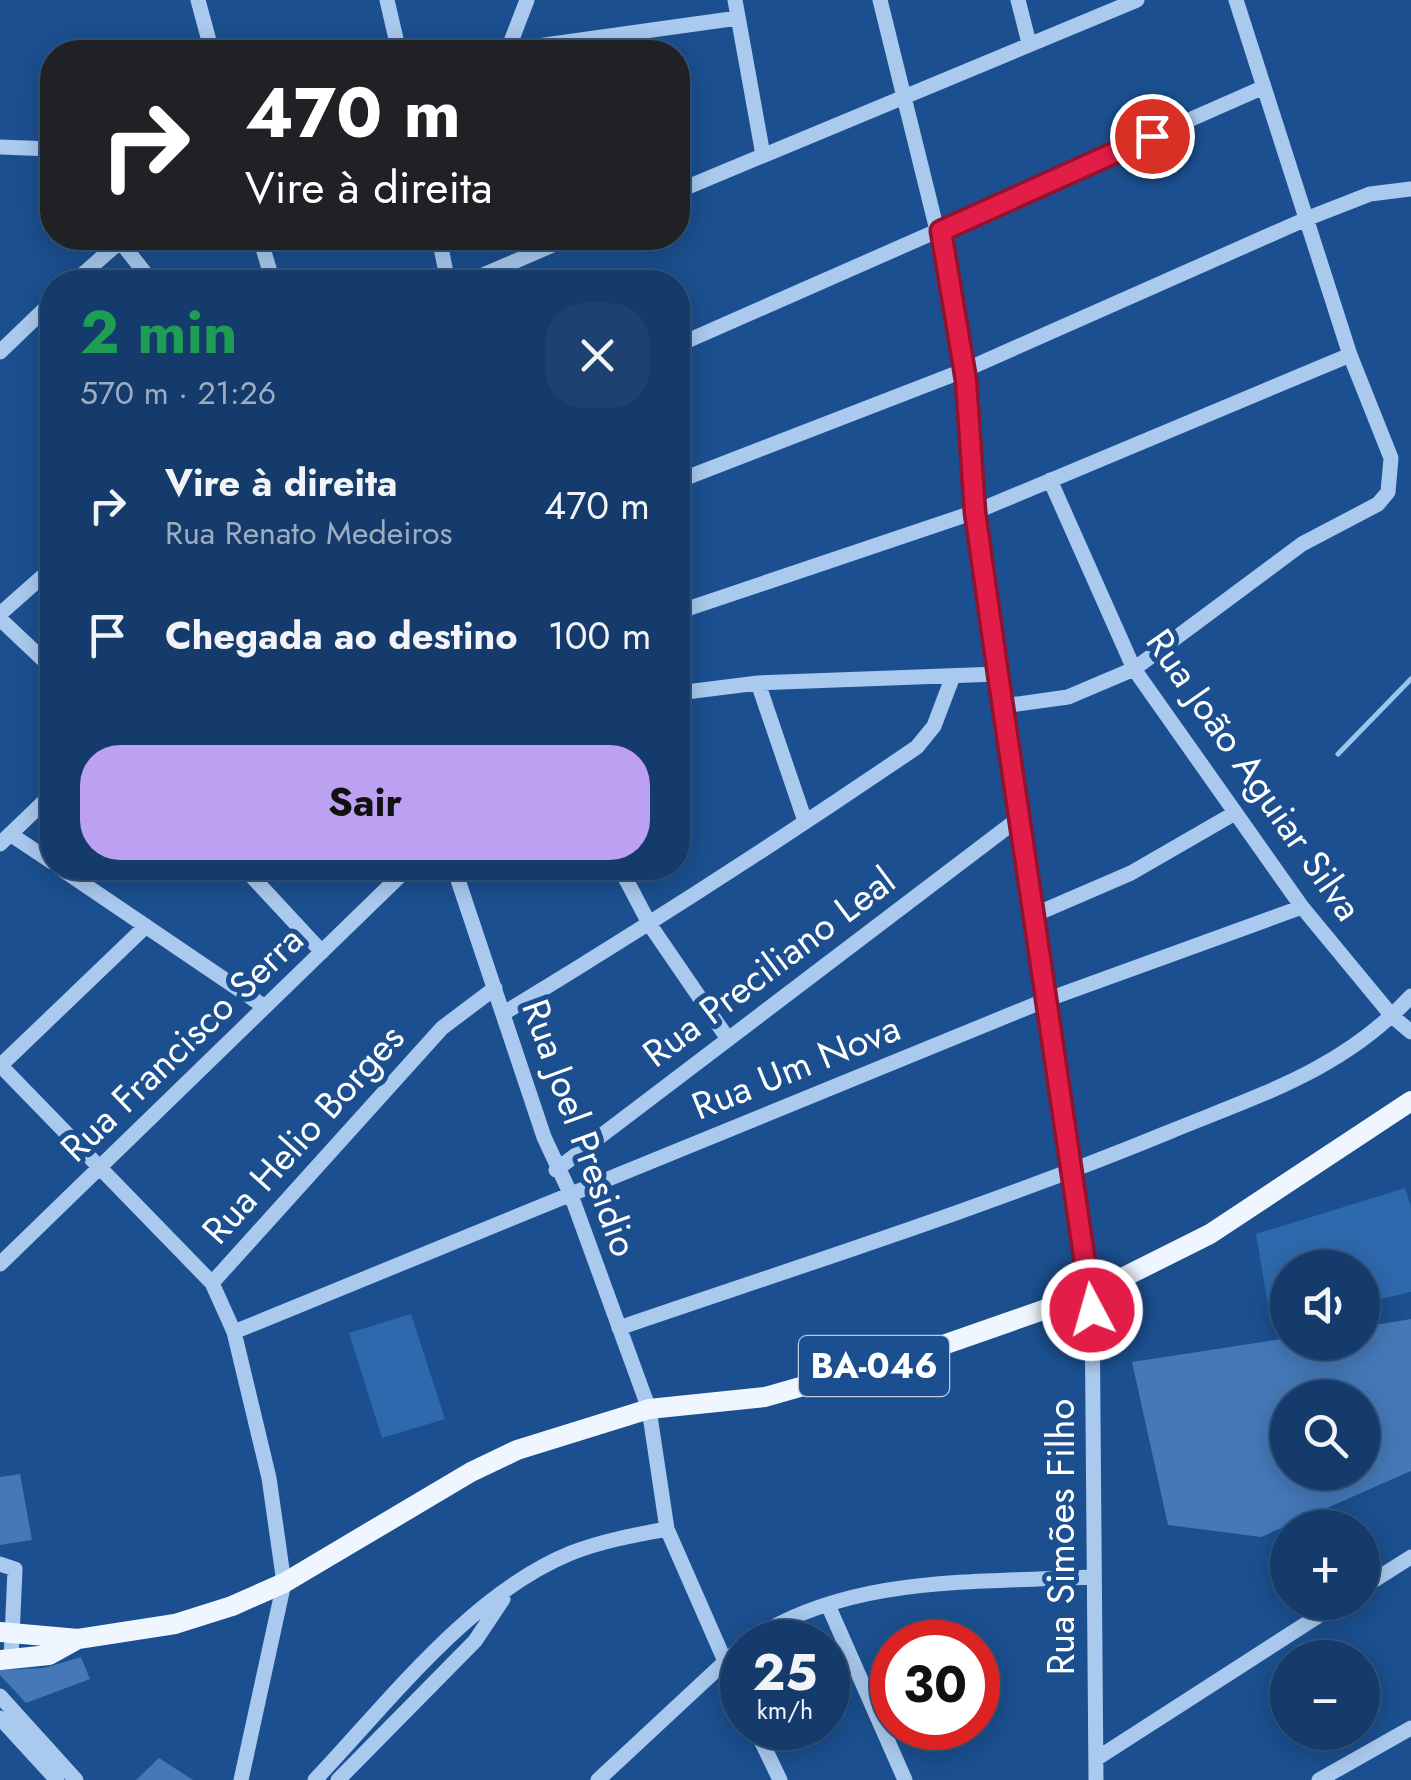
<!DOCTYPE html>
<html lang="pt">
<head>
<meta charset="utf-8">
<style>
  :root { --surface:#143b6b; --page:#1d4271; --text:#f1f3f6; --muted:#9dadc1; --line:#33557e; --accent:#bca0f2 }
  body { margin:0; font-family:Jost,sans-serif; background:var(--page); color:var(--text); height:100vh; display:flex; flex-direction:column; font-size:38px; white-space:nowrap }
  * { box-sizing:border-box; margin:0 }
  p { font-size:32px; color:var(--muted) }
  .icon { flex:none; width:55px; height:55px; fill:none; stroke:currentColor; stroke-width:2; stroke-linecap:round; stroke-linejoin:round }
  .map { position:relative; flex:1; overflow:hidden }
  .side { position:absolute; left:40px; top:270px; width:650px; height:610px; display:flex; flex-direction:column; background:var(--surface); border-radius:40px; box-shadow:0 5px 25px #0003,0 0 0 2px var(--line) }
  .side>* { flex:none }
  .guide { position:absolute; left:40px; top:40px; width:650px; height:210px; border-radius:40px; box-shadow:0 5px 25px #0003,0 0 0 2px var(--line); background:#202124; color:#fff; overflow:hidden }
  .controls { position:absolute; left:1270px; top:1250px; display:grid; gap:20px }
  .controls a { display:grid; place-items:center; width:110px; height:110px; border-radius:50%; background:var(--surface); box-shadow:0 5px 25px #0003,0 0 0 2px var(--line); font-size:50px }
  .speed { position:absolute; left:720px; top:1620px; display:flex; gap:20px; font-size:50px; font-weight:700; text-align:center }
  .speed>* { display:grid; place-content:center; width:130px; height:130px; border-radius:50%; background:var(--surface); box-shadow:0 5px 25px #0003,0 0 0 2px var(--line); line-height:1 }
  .speed small { font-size:25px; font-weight:400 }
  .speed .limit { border:15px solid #d22; background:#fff; color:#111 }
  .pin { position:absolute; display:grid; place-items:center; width:85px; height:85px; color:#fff; margin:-42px; border:5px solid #fff; border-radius:50%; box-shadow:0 2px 10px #0007 }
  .me { position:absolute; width:110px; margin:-55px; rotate:354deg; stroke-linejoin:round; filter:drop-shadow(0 0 8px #0008) }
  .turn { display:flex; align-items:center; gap:35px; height:210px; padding:0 40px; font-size:45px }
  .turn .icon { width:130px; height:130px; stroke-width:2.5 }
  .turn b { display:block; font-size:70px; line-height:85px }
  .round { display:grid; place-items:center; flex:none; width:105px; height:105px; border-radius:40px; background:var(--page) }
  .headline { display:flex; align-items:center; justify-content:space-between; height:170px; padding:0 40px }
  h1 { font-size:60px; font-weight:700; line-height:75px; color:#1e9e55 }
  .cta { display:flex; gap:20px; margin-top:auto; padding:20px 40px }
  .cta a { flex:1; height:115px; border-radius:40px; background:var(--accent); color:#111; font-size:40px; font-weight:700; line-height:115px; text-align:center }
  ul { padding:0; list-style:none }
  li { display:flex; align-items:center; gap:30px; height:130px; padding:0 40px }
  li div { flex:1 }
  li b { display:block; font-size:38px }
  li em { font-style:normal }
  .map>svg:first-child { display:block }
  .green { fill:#2e69ad }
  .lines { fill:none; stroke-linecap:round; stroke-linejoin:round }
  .stream { stroke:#9cc4f0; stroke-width:5 }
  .building { fill:#4478b7; fill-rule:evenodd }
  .minor { stroke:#a9c9ee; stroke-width:15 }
  .major { stroke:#f0f6ff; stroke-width:20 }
  .route-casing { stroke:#92132f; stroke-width:25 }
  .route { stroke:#e11d48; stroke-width:18 }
  .labels { text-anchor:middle; stroke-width:10; stroke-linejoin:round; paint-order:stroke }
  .shield { fill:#1b4f8f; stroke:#bbcadd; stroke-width:2.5 }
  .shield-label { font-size:35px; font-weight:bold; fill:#fff }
  .street-label { font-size:38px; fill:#fff; stroke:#1b4f8f }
</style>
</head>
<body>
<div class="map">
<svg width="1411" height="1780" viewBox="0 0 1411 1780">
  <rect width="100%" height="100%" fill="#1b4f8f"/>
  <path class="green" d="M1405 1188 1411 1206V1292L1363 1303 1362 1268H1288L1287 1320 1271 1324 1256 1234Z
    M411 1314 445 1419 382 1438 349 1333Z"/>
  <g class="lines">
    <path class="stream" d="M1338 754 1411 679"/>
  </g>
  <path class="building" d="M1411 1319V1471L1261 1537 1168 1525 1132 1362 1288 1338V1342H1362V1327ZM1288 1398H1362V1472H1288Z
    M20 1474 32 1540 0 1545V1477Z
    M81 1657 90 1679 26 1703 0 1675V1670L44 1668Z
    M159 1758 193 1780H136Z"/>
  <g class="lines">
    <path class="minor" d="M198 0 212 52
      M387 0 399 52
      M735 0 763 155
      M880 0 953 295 998 674 1092 1293 1096 1780
      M1018 0 1029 43
      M495 52 738 18
      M507 52 527 0
      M0 147 52 149
      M678 191 1137 0
      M260 238 273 282
      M439 238 448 282
      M120 241 152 282
      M74 282 124 238
      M467 282 569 238
      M678 345 1264 87
      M0 352 52 302
      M1050 480 1134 669 1302 907 1392 1016 1411 1032
      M678 481 965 370 1306 219 1370 194 1411 189
      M678 612 975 512 1350 355
      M0 614 52 568
      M0 619 52 668
      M758 683 805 821
      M678 693 758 683 998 674
      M1003 706 1068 697 1134 669 1302 544 1378 504 1388 492 1391 458 1350 355 1236 0
      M10 834 52 862
      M0 844 52 794
      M60 868 265 1007
      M244 868 322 952
      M454 868 544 1137 571 1195 649 1409 667 1529 742 1700
      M620 868 650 925 728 1039
      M1036 914 1131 873 1235 813
      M504 1013C644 928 782 839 917 747L934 726 953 676
      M0 1065 212 1283 234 1332 269 1478 284 1583 241 1780
      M0 1066 146 926
      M556 1170 1022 816
      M0 1264 408 868
      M212 1283 442 1028 495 988
      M619 1328C803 1265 989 1206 1169 1132 1259 1095 1343 1070 1411 996
      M234 1332 1046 1000 1302 907
      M0 1564 15 1569 11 1660
      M1362 1588 1411 1557
      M828 1605 905 1780
      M748 1642C849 1574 976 1583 1092 1577
      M0 1696 76 1780
      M0 1718 57 1780
      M755 1728 780 1780
      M1096 1759 1340 1602
      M315 1780C388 1703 470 1594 571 1553 602 1541 634 1535 667 1529
      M338 1780 475 1641 503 1599
      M598 1780 742 1646
      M1319 1780 1411 1728"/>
    <path class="major" d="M0 1632 78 1639
      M0 1660 49 1655 78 1639 175 1624 232 1606 284 1583 471 1472 517 1450 649 1409 765 1397 923 1352 1092 1293 1210 1234 1411 1101"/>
  </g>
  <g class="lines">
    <g class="route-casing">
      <path id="route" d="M1092 1310 998 674 975 512 966 380 941 231 1152 136"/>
    </g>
    <use href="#route" class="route"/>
  </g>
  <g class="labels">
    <rect class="shield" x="799" y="1336" width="150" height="60" rx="8"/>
    <g class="shield-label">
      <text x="874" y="1378">BA-046</text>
    </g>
    <g class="street-label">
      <text transform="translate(1254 775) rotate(55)" y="13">Rua João Aguiar Silva</text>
      <text transform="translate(769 967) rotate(-37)" y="13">Rua Preciliano Leal</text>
      <text transform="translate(182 1044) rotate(-44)" y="13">Rua Francisco Serra</text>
      <text transform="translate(796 1067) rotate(-22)" y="13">Rua Um Nova</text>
      <text transform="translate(580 1128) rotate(70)" y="13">Rua Joel Presidio</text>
      <text transform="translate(303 1134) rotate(-48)" y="13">Rua Helio Borges</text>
      <text transform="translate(1061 1537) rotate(-90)" y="13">Rua Simões Filho</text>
    </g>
  </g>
</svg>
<div class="controls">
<a><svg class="icon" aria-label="sound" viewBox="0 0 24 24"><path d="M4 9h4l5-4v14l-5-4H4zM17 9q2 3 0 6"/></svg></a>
<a><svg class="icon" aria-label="search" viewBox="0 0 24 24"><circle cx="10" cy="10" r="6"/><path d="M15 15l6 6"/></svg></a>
<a>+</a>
<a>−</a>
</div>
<div class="speed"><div>25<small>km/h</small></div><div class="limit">30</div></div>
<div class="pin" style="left:1152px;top:136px;background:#d93025"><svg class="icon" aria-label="arrive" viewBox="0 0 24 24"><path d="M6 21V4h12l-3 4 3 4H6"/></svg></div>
<svg class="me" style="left:1092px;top:1310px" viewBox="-20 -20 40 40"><circle r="17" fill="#e11d48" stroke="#fff" stroke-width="3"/><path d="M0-11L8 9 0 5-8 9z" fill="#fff"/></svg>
<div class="guide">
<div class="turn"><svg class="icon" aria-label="right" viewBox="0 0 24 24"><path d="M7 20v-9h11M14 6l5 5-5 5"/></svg><div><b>470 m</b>Vire à direita</div></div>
</div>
<section class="side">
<div class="headline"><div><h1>2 min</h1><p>570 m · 21:26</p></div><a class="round"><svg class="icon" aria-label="close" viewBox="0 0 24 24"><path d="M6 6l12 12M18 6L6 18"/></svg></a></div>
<ul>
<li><svg class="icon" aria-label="right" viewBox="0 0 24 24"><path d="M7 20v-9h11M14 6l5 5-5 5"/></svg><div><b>Vire à direita</b><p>Rua Renato Medeiros</p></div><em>470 m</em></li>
<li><svg class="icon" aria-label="arrive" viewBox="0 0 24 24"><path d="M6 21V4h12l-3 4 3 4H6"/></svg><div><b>Chegada ao destino</b></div><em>100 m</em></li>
</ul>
<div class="cta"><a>Sair</a></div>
</section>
</div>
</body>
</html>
